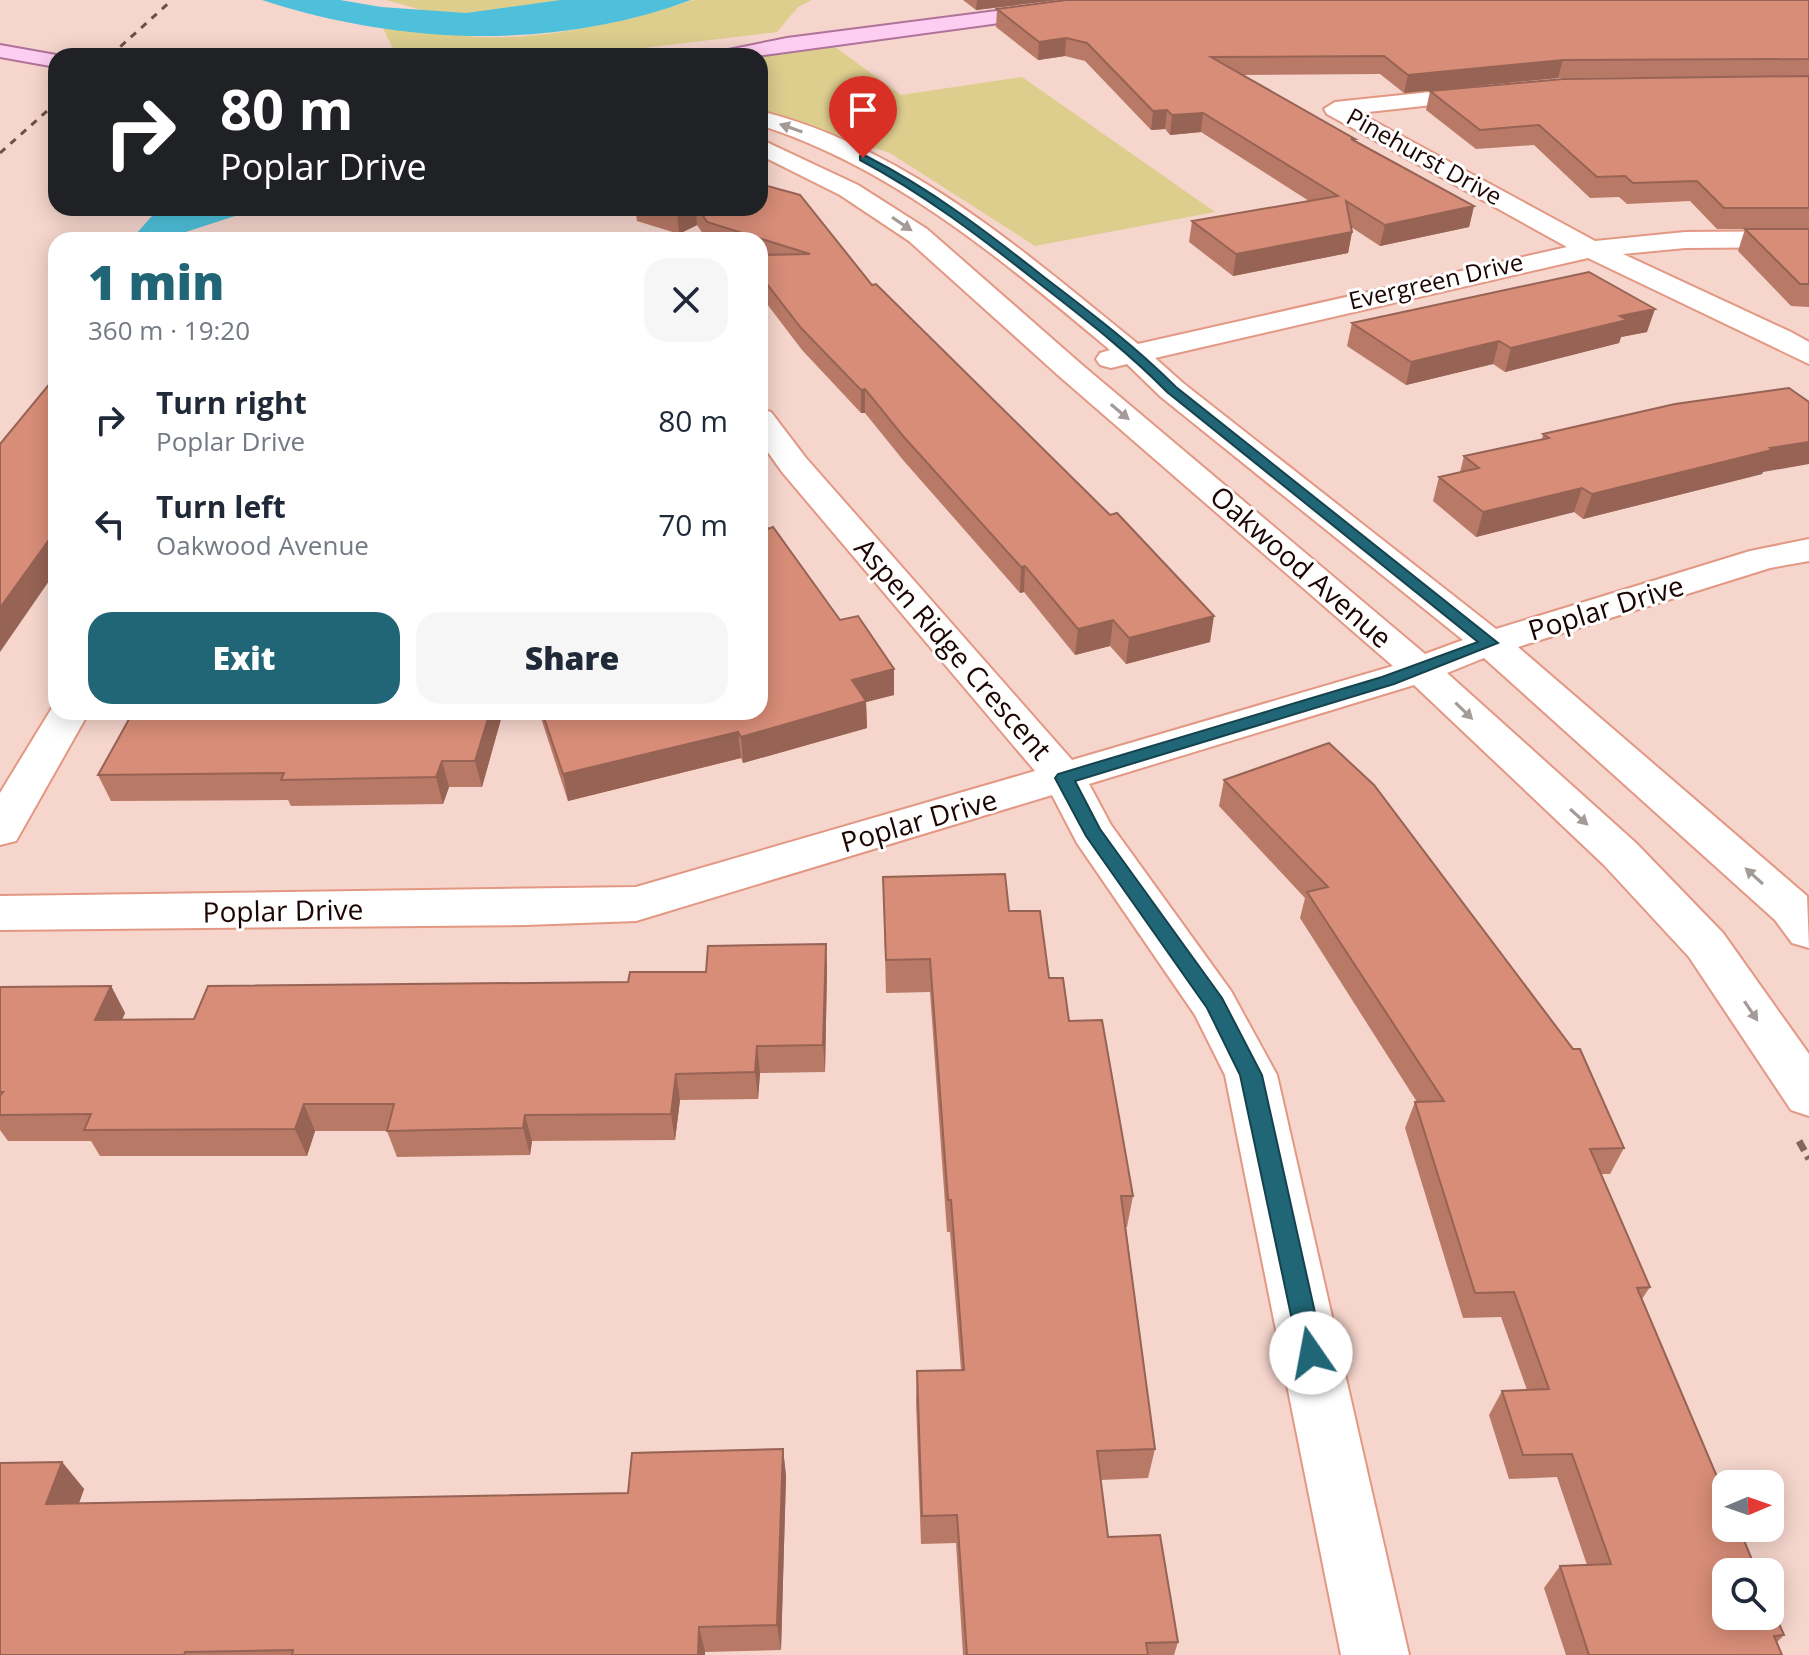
<!DOCTYPE html>
<html lang="en">
<head>
<meta charset="utf-8">
<style>
  :root { --surface:#fff; --page:#f6f6f7; --text:#1f2937; --muted:#747a83; --accent:#206676 }
  body { margin:0; font-family:"Open Sans",sans-serif; background:var(--page); color:var(--text); height:100vh; display:flex; flex-direction:column; font-size:30px; white-space:nowrap }
  * { box-sizing:border-box; margin:0 }
  p { font-size:26px; color:var(--muted) }
  .icon { flex:none; width:44px; height:44px; fill:none; stroke:currentColor; stroke-width:2; stroke-linecap:round; stroke-linejoin:round }
  .map { position:relative; flex:1; overflow:hidden }
  .panel { position:absolute; left:48px; top:232px; width:720px; height:488px; display:flex; flex-direction:column; background:var(--surface); border-radius:24px; box-shadow:0 4px 20px #0003 }
  .panel>* { flex:none }
  .banner { position:absolute; left:48px; top:48px; width:720px; height:168px; border-radius:24px; box-shadow:0 4px 20px #0003; background:#202124; color:#fff; overflow:hidden }
  .needle { width:52px; rotate:88deg }
  .controls { position:absolute; left:1712px; top:1470px; display:grid; gap:16px }
  .controls a { display:grid; place-items:center; width:72px; height:72px; border-radius:16px; background:var(--surface); box-shadow:0 4px 20px #0003; font-size:40px }
  .pin { position:absolute; display:grid; place-items:center; width:68px; height:68px; color:#fff; margin:-82px -34px; border-radius:50% 50% 50% 0; rotate:-45deg; box-shadow:0 0 8px #0007 }
  .pin .icon { rotate:45deg }
  .me { position:absolute; width:88px; margin:-44px; rotate:348deg; stroke-linejoin:round; filter:drop-shadow(0 0 6px #0008) }
  .turn { display:flex; align-items:center; gap:28px; height:168px; padding:0 40px; font-size:36px }
  .turn .icon { width:104px; height:104px; stroke-width:2.5 }
  .turn b { display:block; font-size:56px; line-height:68px }
  .round { display:grid; place-items:center; flex:none; width:84px; height:84px; border-radius:24px; background:var(--page) }
  .head { display:flex; align-items:center; justify-content:space-between; height:136px; padding:0 40px }
  h1 { font-size:48px; font-weight:800; line-height:60px; color:var(--accent) }
  .button { display:flex; gap:16px; margin-top:auto; padding:16px 40px }
  .button a { flex:1; height:92px; border-radius:24px; background:var(--accent); color:#fff; font-size:32px; font-weight:800; line-height:92px; text-align:center }
  .button a+a { background:var(--page); color:var(--text) }
  ul { padding:0; list-style:none }
  li { display:flex; align-items:center; gap:24px; height:104px; padding:0 40px }
  li div { flex:1 }
  li b { display:block; font-size:30px }
  li em { font-style:normal }
  .map>svg:first-child { display:block }
  .green { fill:#ddce8e }
  .water { fill:#4ec0db }
  .lines { fill:none; stroke-linecap:round; stroke-linejoin:round }
  .minor-casing { stroke:#e39883; stroke-width:4 }
  .major-casing { stroke:#af7298; stroke-width:4 }
  .path { stroke:#826761; stroke-width:7; stroke-dasharray:11 6; stroke-linecap:butt }
  .minor { fill:#fff; fill-rule:evenodd }
  .major { fill:#fecef2; fill-rule:evenodd }
  .rail { stroke:#6a504b; stroke-width:3; stroke-dasharray:7 7; stroke-linecap:butt }
  .wall { fill:#b97967 }
  .shaded-wall { fill:#966354 }
  .building { fill:#d78d78; stroke:#966354; stroke-width:2 }
  .oneway { fill:#a49b99 }
  .route { fill:#206676; stroke:#15424d; stroke-width:2 }
  .labels { text-anchor:middle; stroke-width:6; stroke-linejoin:round; paint-order:stroke }
  .far-street-label { font-size:24px; fill:#1b0401; stroke:#fefefe }
  .street-label { font-size:28px; fill:#1b0401; stroke:#fefefe }
</style>
</head>
<body>
<div class="map">
<svg width="1809" height="1655" viewBox="0 0 1809 1655">
  <rect width="100%" height="100%" fill="#f5d5cc"/>
  <path class="green" d="M386 0H625L457 20Z
    M694 0H812L798 7 777 32 578 56H402L395 53 381 24C414 28 447 35 480 37 551 40 627 20 694 0Z
    M831 44 901 95 1022 77 1215 212 1035 246 890 153 760 109V57Z"/>
  <path class="water" d="M262 0H340L381 7 466 13 561 0H691C554 51 400 45 262 0Z
    M159 208H260L161 240 139 238 136 234Z"/>
  <g class="lines">
    <g class="minor-casing">
      <path id="minor" d="M1488 86 1499 93 1496 98 1359 113 1595 241 1685 232 1809 231V247L1685 248 1623 254 1791 332 1809 342V364L1588 258 1155 358 1183 383 1496 629 1750 551 1809 539V561L1770 568 1518 647 1807 896 1809 948 1792 943 1775 920 1484 658 1447 673 1636 843 1723 933 1809 1054V1116L1791 1110 1689 957 1604 865 1414 685 1089 784 1111 825 1231 991 1277 1075 1409 1655H1341L1225 1075 1195 1015 1077 843 1052 795 636 921 526 925 0 930V896L636 887 1035 771 782 472 760 441V409L771 412 806 458 1072 760 1393 666 1059 376 909 241 840 195 760 155V139L858 185 927 229 1081 364 1425 654 1463 640 1161 397 1127 364 1111 368 1100 365 1096 359 1100 353 1110 350C1003 261 895 168 760 125V111C906 147 1024 252 1138 344L1567 247 1327 114 1324 109 1335 102Z
        M55 703 56 712H89L16 841 0 845V793Z"/>
    </g>
    <g class="major-casing">
      <path id="major" d="M1081 0H1135L1125 6 757 56H715L718 52 787 38Z
        M0 45 56 55 61 56H56V67L0 57Z"/>
    </g>
    <path class="path" d="M1799 1141 1809 1159"/>
    <use href="#minor" class="minor"/>
    <use href="#major" class="major"/>
    <path class="rail" d="M110 56 172 0
      M0 153 56 103"/>
  </g>
  <path class="wall" d="M963 0H1058L976 10Z
    M1809 0V307L1791 306 1738 251 1745 229H1799H1717L1690 201 1627 204 1619 197 1590 198 1534 145 1476 149 1426 110 1430 91 1728 77 1558 78 1404 93 1380 74 1243 75 1355 139V142L1474 206 1469 227 1380 246 1351 227 1352 232 1348 253 1233 276 1189 242 1192 221 1309 201 1201 132 1170 135 1165 129 1151 130 1085 61 1065 56 1038 60 996 27 997 9Z
    M635 208H760L872 285 1210 642 1126 664 1110 646 1075 655 1024 592 1020 593 903 460 865 413H861L802 350 760 295V240H707L697 225 679 234 637 221Z
    M1352 323 1647 332 1621 337 1619 343 1505 372 1493 364 1406 385 1347 346Z
    M1543 434 1763 472 1762 474 1583 519 1574 512 1476 537 1433 501 1439 477 1460 472 1464 456 1542 440Z
    M768 529 840 620 894 669V695L866 702 867 728 743 763 741 758 568 801 539 712H760Z
    M501 719 482 787H449L443 804 291 806 288 800 111 801 98 775Z
    M1224 780 1624 1148 1610 1174H1601L1650 1287 1642 1299 1784 1635 1777 1642 1782 1655H1566L1544 1588 1560 1566 1587 1565 1557 1477 1509 1479 1489 1415 1502 1391 1527 1390 1501 1317 1463 1318 1405 1128 1415 1102H1417L1300 918 1305 898 1219 806Z
    M883 877 1009 911 1049 978 1069 1021 1133 1196 1127 1227H1126L1155 1449 1148 1478 1100 1480 1108 1537 1178 1642 1174 1655H963L956 1543 921 1544 916 1401 917 1371 961 1370 950 1232H947L930 992 886 993Z
    M826 944 827 970 825 1072 760 1073 758 1099 680 1100 675 1140 532 1141 530 1155 397 1157 387 1131H315L307 1156H100L91 1141H8L0 1130V987L111 986 125 1013 122 1019H194L628 982 706 972Z
    M783 1449 786 1476 781 1650 705 1652V1655H0L62 1462 84 1489 79 1503 628 1493Z"/>
  <path class="shaded-wall" d="M977 0H1058L976 10Z
    M1066 38 1065 56 1038 60 1039 42Z
    M1563 60 1558 78 1404 93 1408 75Z
    M1167 110 1165 129 1151 130 1153 111Z
    M1203 113 1201 132 1170 135 1172 115Z
    M1474 206 1469 227 1380 246 1385 225Z
    M687 208H696L697 225 679 234 677 213Z
    M1352 232 1348 253 1233 276 1236 254Z
    M1655 309 1647 332 1621 337 1619 343 1505 372 1511 348 1620 316Z
    M1499 341 1493 364 1406 385 1411 362Z
    M865 389V413H861V390Z
    M1809 442V464L1763 472 1762 474 1583 519 1592 494 1770 448Z
    M1582 488 1574 512 1476 537 1483 512Z
    M56 530V571L0 652V608Z
    M1025 566 1024 592 1020 593 1021 567Z
    M1214 616 1210 642 1126 664 1129 638Z
    M1113 620 1110 646 1075 655 1078 629Z
    M894 669V695L866 702 867 728 743 763 741 737 852 680Z
    M490 712H499L501 719 482 787 475 761Z
    M738 732 741 758 568 801 563 774Z
    M442 761 449 787 443 804 436 777Z
    M826 944 827 970 825 1072 823 1045Z
    M111 986 125 1013 110 1046 95 1020Z
    M757 1046 760 1073 758 1099 755 1072Z
    M676 1074 680 1100 675 1140 671 1114Z
    M304 1104 315 1131 307 1156 295 1129Z
    M525 1115 532 1141 530 1155 523 1128Z
    M783 1449 786 1476 781 1650 777 1625Z
    M62 1462 84 1489 69 1531 46 1504Z
    M699 1627 705 1652V1655H698Z"/>
  <path class="building" d="M1066 0H1809V59L1563 60 1408 75 1384 56 1211 57 1355 139H1351L1474 206 1385 225 1346 201 1352 232 1236 254 1192 221 1338 196 1203 113 1172 115 1167 110 1153 111 1087 43 1066 38 1039 42 997 9Z
    M1809 76V208H1724L1697 181 1633 183 1625 176 1597 177 1539 125 1480 130 1430 91 1563 79Z
    M760 184 800 195 872 285 876 284 1110 515 1117 513 1214 616 1129 638 1113 620 1078 629 1025 566 1021 567 903 436 865 389 861 390 801 328 760 275V255L810 254 707 222 698 208H760Z
    M661 208H687L677 213Z
    M1745 229H1809V284H1800Z
    M1589 272 1655 309 1620 316 1627 320 1511 348 1499 341 1411 362 1352 323Z
    M56 376V530L0 608V444Z
    M1789 388 1809 402V442L1770 448 1772 450 1592 494 1582 488 1483 512 1439 477 1479 468 1464 456 1549 438 1543 434 1675 404Z
    M760 514 768 529 773 527 840 620 858 616 894 669 852 680 866 701 741 737 738 732 563 774 542 712H760Z
    M133 712H490L475 761H442L436 777 281 780 284 773 98 775Z
    M1329 743 1374 785 1573 1049H1580L1624 1148 1590 1149 1650 1287 1637 1288 1726 1498V1528H1739L1757 1572H1726V1616H1770V1603L1784 1635 1774 1636 1782 1655H1589L1560 1566 1611 1564 1572 1454 1523 1455 1502 1391 1549 1389 1514 1292 1475 1293 1415 1102 1444 1101 1307 892 1328 887 1224 780Z
    M1005 874 1009 911H1040L1049 978H1063L1069 1021 1102 1020 1133 1196H1121L1155 1449 1097 1451 1108 1537 1160 1535 1178 1642 1146 1643 1148 1655H967L957 1515 922 1516 917 1371 964 1370 951 1200H948L930 959 886 960 883 877Z
    M826 944 823 1045 757 1046 755 1072 676 1074 671 1114 525 1115 523 1128 387 1131 394 1104H304L295 1129 84 1130 91 1114 0 1115V1096L3 1092H0V987L111 986 95 1020 194 1019 208 986 628 982 630 972H706L708 946Z
    M783 1449 777 1625 699 1627 698 1655H292L293 1650 185 1652 184 1655H0V1463L62 1462 46 1504 628 1493 632 1453Z"/>
  <defs><path id="oneway-solid" d="M-6-.8H1V-3.2L6.5 0L1 3.2V.8H-6Z" transform="scale(2)"/></defs>
  <g class="oneway">
    <use href="#oneway-solid" transform="translate(791 128) rotate(-161)"/>
    <use href="#oneway-solid" transform="translate(902 224) rotate(34)"/>
    <use href="#oneway-solid" transform="translate(1120 412) rotate(40)"/>
    <use href="#oneway-solid" transform="translate(1464 711) rotate(44)"/>
    <use href="#oneway-solid" transform="translate(1579 817) rotate(42)"/>
    <use href="#oneway-solid" transform="translate(1754 876) rotate(-138)"/>
    <use href="#oneway-solid" transform="translate(1751 1011) rotate(56)"/>
  </g>
  <path class="route" d="M860 156H866C931 189 987 232 1044 277 1090 312 1135 346 1176 387L1498 643 1394 684 1075 781 1100 829 1222 998 1262 1075 1324 1353 1320 1361 1311 1364 1302 1361 1299 1353 1240 1075 1207 1008 1086 836 1055 778 1058 774 1382 677 1478 642 1167 392C1127 351 1082 317 1036 281 980 237 924 194 860 160Z"/>
  <g class="labels">
    <g class="far-street-label">
      <text transform="translate(1424 157) rotate(29)" y="8">Pinehurst Drive</text>
      <text transform="translate(1436 282) rotate(-13)" y="8">Evergreen Drive</text>
    </g>
    <g class="street-label">
      <text transform="translate(1301 567) rotate(41)" y="10">Oakwood Avenue</text>
      <text transform="translate(1606 608) rotate(-17)" y="10">Poplar Drive</text>
      <text transform="translate(953 649) rotate(49)" y="10">Aspen Ridge Crescent</text>
      <text transform="translate(919 821) rotate(-16)" y="10">Poplar Drive</text>
      <text transform="translate(283 911) rotate(-1)" y="10">Poplar Drive</text>
    </g>
  </g>
</svg>
<div class="controls">
<a><svg class="needle" viewBox="-14 -14 28 28"><path d="M0-13l5 13h-10z" fill="#e53935"/><path d="M0 13l5-13h-10z" fill="#747a83"/></svg></a>
<a><svg class="icon" aria-label="search" viewBox="0 0 24 24"><circle cx="10" cy="10" r="6"/><path d="M15 15l6 6"/></svg></a>
</div>
<div class="pin" style="left:863px;top:158px;background:#d93025"><svg class="icon" aria-label="arrive" viewBox="0 0 24 24"><path d="M6 21V4h12l-3 4 3 4H6"/></svg></div>
<svg class="me" style="left:1311px;top:1353px" viewBox="-20 -20 40 40"><circle r="19" fill="#fff"/><path d="M0-13L10 11 0 6-10 11z" fill="#206676"/></svg>
<div class="banner">
<div class="turn"><svg class="icon" aria-label="right" viewBox="0 0 24 24"><path d="M7 20v-9h11M14 6l5 5-5 5"/></svg><div><b>80 m</b>Poplar Drive</div></div>
</div>
<section class="panel">
<div class="head"><div><h1>1 min</h1><p>360 m · 19:20</p></div><a class="round"><svg class="icon" aria-label="close" viewBox="0 0 24 24"><path d="M6 6l12 12M18 6L6 18"/></svg></a></div>
<ul>
<li><svg class="icon" aria-label="right" viewBox="0 0 24 24"><path d="M7 20v-9h11M14 6l5 5-5 5"/></svg><div><b>Turn right</b><p>Poplar Drive</p></div><em>80 m</em></li>
<li><svg class="icon" aria-label="left" viewBox="0 0 24 24"><path d="M17 20v-9H6M10 6l-5 5 5 5"/></svg><div><b>Turn left</b><p>Oakwood Avenue</p></div><em>70 m</em></li>
</ul>
<div class="button"><a>Exit</a><a>Share</a></div>
</section>
</div>
</body>
</html>
